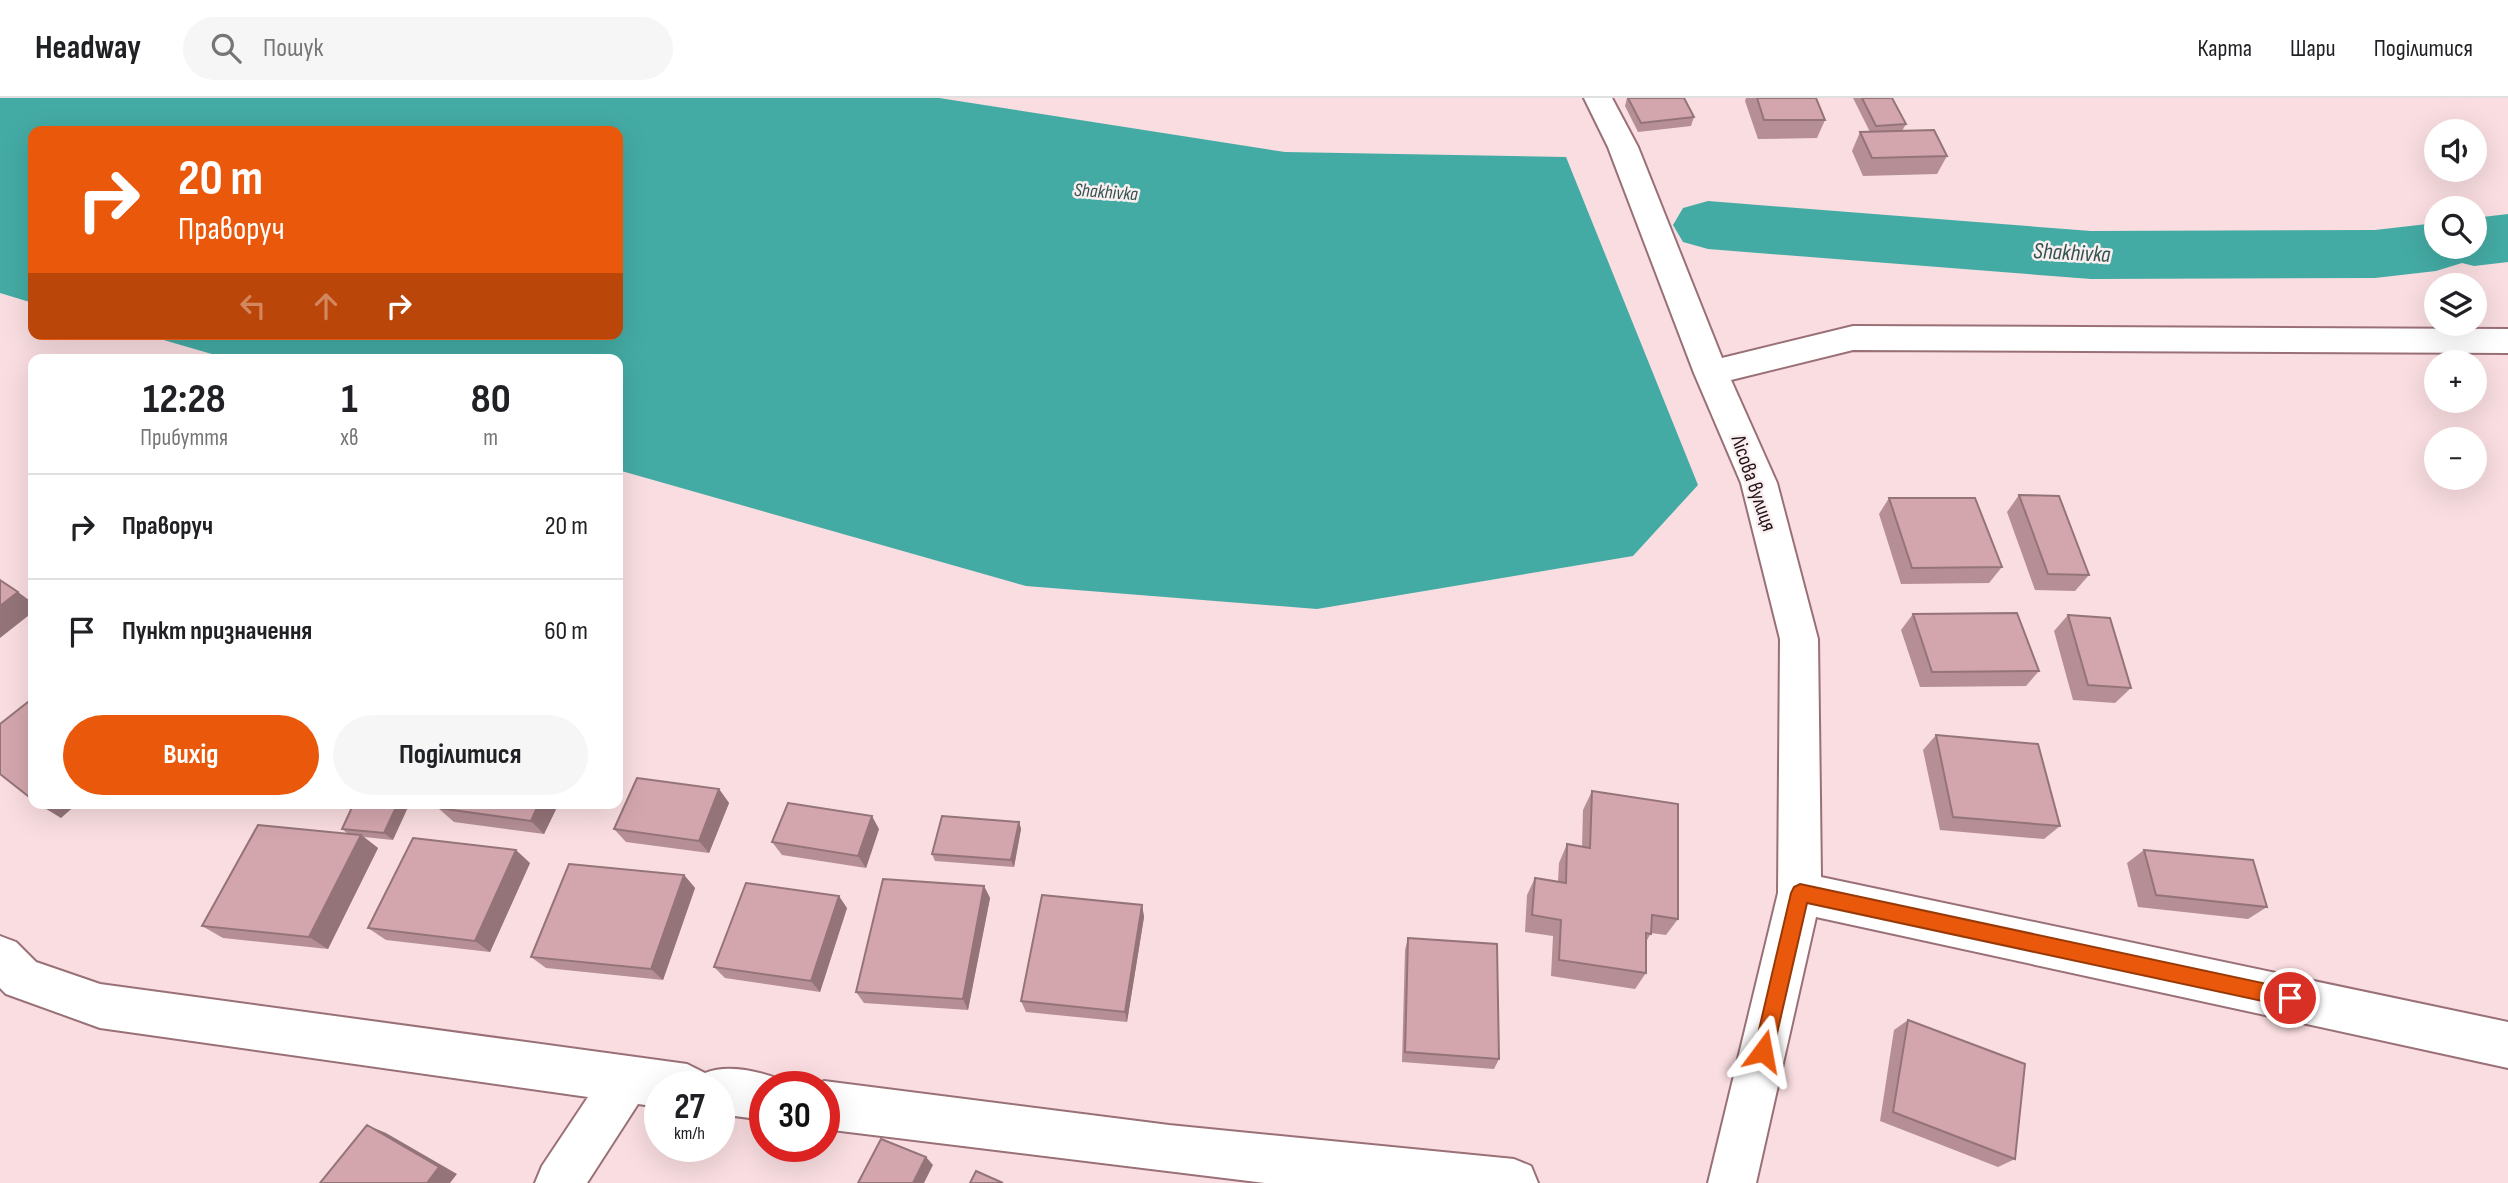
<!DOCTYPE html>
<html lang="uk">
<head>
<meta charset="utf-8">
<style>
  :root { --surface:#fff; --page:#f6f6f6; --text:#202124; --muted:#757577; --line:#e0e0e0; --accent:#ea580c }
  body { margin:0; font-family:"Sofia Sans Condensed",sans-serif; background:var(--page); color:var(--text); height:100vh; display:flex; flex-direction:column; font-size:26px; white-space:nowrap }
  * { box-sizing:border-box; margin:0 }
  p { font-size:23px; color:var(--muted) }
  .icon { flex:none; width:38px; height:38px; fill:none; stroke:currentColor; stroke-width:2; stroke-linecap:round; stroke-linejoin:round }
  .map { position:relative; flex:1; overflow:hidden }
  .panel { position:absolute; left:28px; top:256px; width:595px; height:455px; display:flex; flex-direction:column; background:var(--surface); border-radius:14px; box-shadow:0 7px 28px #0002 }
  .panel>* { flex:none }
  .guide { position:absolute; left:28px; top:28px; width:595px; height:214px; border-radius:14px; box-shadow:0 7px 28px #0002; background:#ea580c; color:#fff; overflow:hidden }
  .tools { position:absolute; left:2424px; top:21px; display:grid; gap:14px }
  .tools a { display:grid; place-items:center; width:63px; height:63px; border-radius:50%; background:var(--surface); box-shadow:0 7px 28px #0002; font-size:35px }
  .speed { position:absolute; left:644px; top:973px; display:flex; gap:14px; font-size:35px; font-weight:700; text-align:center }
  .speed>* { display:grid; place-content:center; width:91px; height:91px; border-radius:50%; background:var(--surface); box-shadow:0 7px 28px #0002; line-height:1 }
  .speed small { font-size:18px; font-weight:400 }
  .speed .limit { border:10px solid #d22; background:#fff; color:#111 }
  .pin { position:absolute; display:grid; place-items:center; width:60px; height:60px; color:#fff; margin:-30px; border:4px solid #fff; border-radius:50%; box-shadow:0 2px 7px #0007 }
  .me { position:absolute; width:77px; margin:-38px; rotate:13deg; stroke-linejoin:round; filter:drop-shadow(0 0 5px #0008) }
  .turn { display:flex; align-items:center; gap:24px; height:147px; padding:0 35px; font-size:32px }
  .turn .icon { width:91px; height:91px; stroke-width:2.5 }
  .turn b { display:block; font-size:49px; line-height:60px }
  .lanes { display:flex; align-items:center; height:66px; padding:0 35px; background:#0003; justify-content:center; gap:35px; direction:ltr }
  .lanes .off { opacity:.35 }
  .eta { display:flex; justify-content:space-evenly; align-items:center; height:119px; text-align:center }
  .eta b { font-size:42px; font-weight:700; line-height:49px }
  .button { display:flex; gap:14px; margin-top:auto; padding:14px 35px }
  .button a { flex:1; height:80px; border-radius:42px; background:var(--accent); color:#fff; font-size:28px; font-weight:700; line-height:80px; text-align:center }
  .button a+a { background:var(--page); color:var(--text) }
  ul { padding:0; list-style:none }
  li { display:flex; align-items:center; gap:21px; height:105px; padding:0 35px; border-top:2px solid var(--line) }
  li div { flex:1 }
  li b { display:block; font-size:26px }
  li em { font-style:normal }
  header { display:flex; align-items:center; gap:42px; box-sizing:border-box; height:98px; padding:0 35px; background:var(--surface); border-bottom:2px solid var(--line) }
  header strong { font-size:33px }
  nav { display:flex; gap:38px; margin-inline-start:auto; font-size:24px }
  .search { width:490px; height:63px; background:var(--page); display:flex; align-items:center; gap:18px; box-sizing:border-box; padding:0 24px; border-radius:38px; color:var(--muted); font-size:26px }
  .map>svg:first-child { display:block }
  .water { fill:#44aba4 }
  .lines { fill:none; stroke-linecap:round; stroke-linejoin:round }
  .river { fill:#44aba4; fill-rule:evenodd }
  .minor-casing { stroke:#9a7077; stroke-width:4 }
  .minor { fill:#fff; fill-rule:evenodd }
  .wall { fill:#b58f95 }
  .shaded-wall { fill:#947479 }
  .building { fill:#d3a6ad; stroke:#947479; stroke-width:2 }
  .route { fill:#ea580c; stroke:#983908; stroke-width:2 }
  .labels { text-anchor:middle; stroke-width:5; stroke-linejoin:round; paint-order:stroke }
  .far-water-label { font-size:19px; font-style:italic; fill:#345451; stroke:#f9eff0 }
  .street-label { font-size:21px; fill:#231316; stroke:#f9eff0 }
  .water-label { font-size:23px; font-style:italic; fill:#345451; stroke:#f9eff0 }
</style>
</head>
<body>
<header>
<strong>Headway</strong>
<div class="search"><svg class="icon" aria-label="search" viewBox="0 0 24 24"><circle cx="10" cy="10" r="6"/><path d="M15 15l6 6"/></svg>Пошук</div>
<nav><a>Карта</a><a>Шари</a><a>Поділитися</a></nav>
</header>
<div class="map">
<svg width="2508" height="1085" viewBox="0 0 2508 1085">
  <rect width="100%" height="100%" fill="#f9dde0"/>
  <path class="water" d="M0 0H939L1285 54 1566 59 1698 387 1633 458 1317 511 1026 488 618 372V261H229L143 236H618V33H33V205L0 195Z"/>
  <g class="lines">
    <path class="river" d="M1708 103 2091 133 2375 132 2436 125V149H2474V120L2508 116V164L2474 168 2462 165 2436 173 2375 180 2091 181 1708 151 1683 144 1673 127 1683 110Z"/>
    <g class="minor-casing">
      <path id="minor" d="M1584 0H1612L1638 49 1722 260 1853 228 2508 231V255L1853 252 1731 282 1777 385 1818 541 1821 779 2508 924V970L1816 819 1756 1085H1708L1778 795 1780 541 1741 385 1694 275 1608 49Z
        M0 838 16 844 36 864 100 886 687 966 705 975C728 966 758 973 782 982L784 989H765V1022L719 1016V989H660V1009L638 1006 587 1085H535L542 1068 588 999 100 930 6 896 0 890Z
        M824 983 1169 1027 1514 1061 1531 1068 1538 1085H1265L824 1031V989H811Z"/>
    </g>
    <use href="#minor" class="minor"/>
  </g>
  <path class="wall" d="M1627 0H1684L1694 19 1691 28 1638 34 1625 8Z
    M1746 0H1816L1825 22 1817 40 1758 41 1745 3Z
    M1853 0H1892L1906 26 1902 33 1947 58 1937 76 1863 78 1852 53 1860 34H1870Z
    M2019 397 2089 477 2075 493 2035 492 2007 414Z
    M1889 400 2002 469 1989 485 1901 486 1879 416Z
    M1913 516 2039 573 2026 588 1920 589 1901 532Z
    M2068 517 2131 590 2115 605 2073 602 2054 533Z
    M1936 637 2060 728 2044 741 1940 732 1923 652Z
    M719 691 729 705 709 755 626 744 614 731Z
    M1592 693 1678 821 1666 837 1651 835 1646 844V875L1635 891 1551 878 1553 838 1525 834 1527 797 1535 780 1558 784 1559 765 1567 746 1582 749 1583 712Z
    M354 705 393 742 364 739 378 750 328 851 223 840 202 828 347 735 342 731Z
    M559 705 544 736 454 724 438 710Z
    M1019 724 1021 731 1014 769 935 763 932 756Z
    M879 731 866 770 782 757 772 744Z
    M2144 752 2267 809 2248 821 2138 809 2127 765Z
    M530 765 490 854 386 842 368 830Z
    M684 777 695 790 663 882 546 870 531 859Z
    M984 788 990 800 968 912 864 905 856 894Z
    M1142 807 1144 819 1127 924 1026 914 1021 903Z
    M847 810 820 894 725 880 714 869Z
    M1408 840 1499 961 1494 971 1402 964 1405 852Z
    M1908 922 2015 1061 1998 1069 1880 1023 1894 932Z"/>
  <path class="shaded-wall" d="M18 494 33 505V514L0 540V508Z
    M719 691 729 705 709 755 699 743Z
    M40 705H78L61 720 38 706Z
    M398 705H410L393 742 384 735Z
    M539 705H559L544 736 531 723Z
    M872 718 879 731 866 770 858 758Z
    M1019 724 1021 731 1014 769 1011 762Z
    M361 737 378 750 328 851 309 839Z
    M516 752 530 765 490 854 475 843Z
    M684 777 695 790 663 882 651 871Z
    M984 788 990 800 968 912 963 901Z
    M839 798 847 810 820 894 811 883Z
    M1142 807 1144 819 1127 924 1125 914Z
    M367 1027 386 1035 457 1076 450 1085H427Z
    M926 1059 933 1067 924 1085H913Z"/>
  <path class="building" d="M1628 0H1684L1694 19 1641 25Z
    M1757 0H1816L1825 22H1764Z
    M1862 0H1892L1906 26 1876 28Z
    M1934 32 1947 58 1872 60 1860 34Z
    M2019 397 2059 398 2089 477 2048 476Z
    M1889 400H1975L2002 469 1912 470Z
    M0 482 18 494 0 508Z
    M2017 515 2039 573 1932 574 1913 516Z
    M2068 517 2110 520 2131 590 2088 587Z
    M33 600V702L0 676V626Z
    M1936 637 2038 646 2060 728 1953 719Z
    M637 680 719 691 699 743 614 731Z
    M1592 693 1678 706V821L1652 817 1651 836 1646 835V875L1559 862 1561 822 1532 817 1535 780 1566 785 1567 746 1590 750Z
    M354 705H398L384 735 342 731Z
    M441 705H539L531 723 438 710Z
    M788 705 872 718 858 758 772 744Z
    M942 718 1019 724 1011 762 932 756Z
    M258 727 361 737 309 839 202 828Z
    M413 740 516 752 475 843 368 830Z
    M2144 752 2253 762 2267 809 2156 797Z
    M569 766 684 777 651 871 531 859Z
    M883 781 984 788 963 901 856 894Z
    M746 785 839 798 811 883 714 869Z
    M1042 797 1142 807 1125 914 1021 903Z
    M1408 840 1497 846 1499 961 1405 954Z
    M1908 922 2025 966 2015 1061 1893 1014Z
    M367 1027 439 1069 427 1085H320Z
    M881 1041 926 1059 913 1085H858Z
    M976 1073 1003 1085H970Z"/>
  <path class="route" d="M1800 786 2290 891 2297 894 2300 900 2297 907 2290 909 1807 805 1773 953 1770 960 1763 963 1756 960 1754 953 1791 795 1794 789Z"/>
  <g class="labels">
    <g class="far-water-label">
      <text transform="translate(1106 93) rotate(4)" y="7">Shakhivka</text>
    </g>
    <g class="street-label">
      <text transform="translate(1754 385) rotate(71)" y="7">Лісова вулиця</text>
    </g>
    <g class="water-label">
      <text transform="translate(2072 154) rotate(3)" y="8">Shakhivka</text>
    </g>
  </g>
</svg>
<div class="tools">
<a><svg class="icon" aria-label="sound" viewBox="0 0 24 24"><path d="M4 9h4l5-4v14l-5-4H4zM17 9q2 3 0 6"/></svg></a>
<a><svg class="icon" aria-label="search" viewBox="0 0 24 24"><circle cx="10" cy="10" r="6"/><path d="M15 15l6 6"/></svg></a>
<a><svg class="icon" aria-label="layers" viewBox="0 0 24 24"><path d="M12 4l9 5-9 5-9-5zM3 14l9 5 9-5"/></svg></a>
<a>+</a>
<a>−</a>
</div>
<div class="speed"><div>27<small>km/h</small></div><div class="limit">30</div></div>
<div class="pin" style="left:2290px;top:900px;background:#d93025"><svg class="icon" aria-label="arrive" viewBox="0 0 24 24"><path d="M6 21V4h12l-3 4 3 4H6"/></svg></div>
<svg class="me" style="left:1763px;top:953px" viewBox="-20 -20 40 40"><path d="M0-17L14 15 0 8-14 15z" fill="#ea580c" stroke="#fff" stroke-width="4"/></svg>
<div class="guide">
<div class="turn"><svg class="icon" aria-label="right" viewBox="0 0 24 24"><path d="M7 20v-9h11M14 6l5 5-5 5"/></svg><div><b>20 m</b>Праворуч</div></div>
<div class="lanes"><svg class="icon off" aria-label="left" viewBox="0 0 24 24"><path d="M17 20v-9H6M10 6l-5 5 5 5"/></svg><svg class="icon off" aria-label="ahead" viewBox="0 0 24 24"><path d="M12 20V5M6 11l6-6 6 6"/></svg><svg class="icon" aria-label="right" viewBox="0 0 24 24"><path d="M7 20v-9h11M14 6l5 5-5 5"/></svg></div>
</div>
<section class="panel">
<div class="eta">
<div><b>12:28</b><p>Прибуття</p></div>
<div><b>1</b><p>хв</p></div>
<div><b>80</b><p>m</p></div>
</div>
<ul>
<li><svg class="icon" aria-label="right" viewBox="0 0 24 24"><path d="M7 20v-9h11M14 6l5 5-5 5"/></svg><div><b>Праворуч</b></div><em>20 m</em></li>
<li><svg class="icon" aria-label="arrive" viewBox="0 0 24 24"><path d="M6 21V4h12l-3 4 3 4H6"/></svg><div><b>Пункт призначення</b></div><em>60 m</em></li>
</ul>
<div class="button"><a>Вихід</a><a>Поділитися</a></div>
</section>
</div>
</body>
</html>
